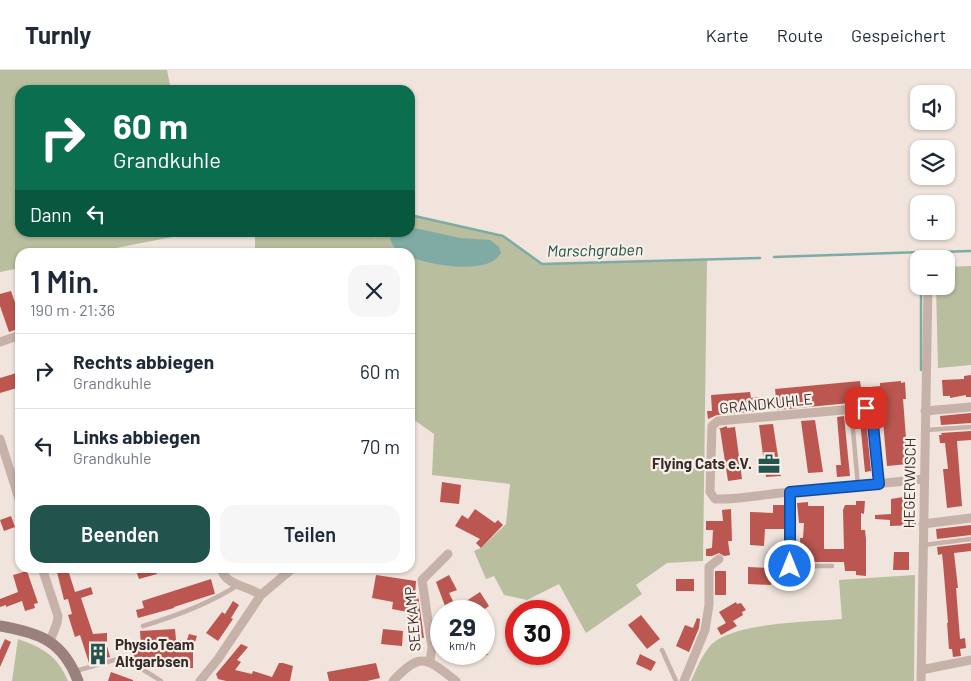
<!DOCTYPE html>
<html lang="de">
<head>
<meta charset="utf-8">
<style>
  :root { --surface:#fff; --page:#f6f6f7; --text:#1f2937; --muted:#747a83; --line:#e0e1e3; --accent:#22534d }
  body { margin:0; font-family:Barlow,sans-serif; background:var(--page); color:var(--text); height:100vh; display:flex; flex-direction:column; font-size:19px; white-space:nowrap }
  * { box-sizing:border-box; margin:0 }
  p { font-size:16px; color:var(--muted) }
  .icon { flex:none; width:28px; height:28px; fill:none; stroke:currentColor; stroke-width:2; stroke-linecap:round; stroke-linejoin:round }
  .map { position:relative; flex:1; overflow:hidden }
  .panel { position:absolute; left:15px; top:178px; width:400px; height:325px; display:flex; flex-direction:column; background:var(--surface); border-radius:15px; box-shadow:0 1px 4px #0004 }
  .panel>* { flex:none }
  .guide { position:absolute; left:15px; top:15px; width:400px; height:152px; border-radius:15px; box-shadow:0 1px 4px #0004; background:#0b6e4f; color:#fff; overflow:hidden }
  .tools { position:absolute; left:910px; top:15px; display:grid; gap:10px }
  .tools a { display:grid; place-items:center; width:45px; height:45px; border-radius:10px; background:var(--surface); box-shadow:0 1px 4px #0004; font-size:25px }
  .speed { position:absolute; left:430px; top:530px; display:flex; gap:10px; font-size:25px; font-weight:700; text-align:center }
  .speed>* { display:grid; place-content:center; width:65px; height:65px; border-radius:50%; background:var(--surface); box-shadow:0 1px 4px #0004; line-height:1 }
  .speed small { font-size:12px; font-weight:400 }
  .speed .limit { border:8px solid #d22; background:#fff; color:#111 }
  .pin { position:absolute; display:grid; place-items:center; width:42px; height:42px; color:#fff; margin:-21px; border-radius:10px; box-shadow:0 2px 8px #0006 }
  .me { position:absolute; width:55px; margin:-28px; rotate:0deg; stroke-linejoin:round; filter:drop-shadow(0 0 4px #0008) }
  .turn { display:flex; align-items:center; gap:18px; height:105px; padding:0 15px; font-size:22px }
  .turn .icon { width:65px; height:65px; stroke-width:2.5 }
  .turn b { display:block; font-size:35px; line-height:42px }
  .then { display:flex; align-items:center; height:48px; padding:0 15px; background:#0003; gap:10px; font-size:19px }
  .round { display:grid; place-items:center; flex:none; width:52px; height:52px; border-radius:15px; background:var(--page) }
  .overview { display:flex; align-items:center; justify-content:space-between; height:85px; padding:0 15px }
  h1 { font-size:30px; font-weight:600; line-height:38px }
  .primary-button { display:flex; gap:10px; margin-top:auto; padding:10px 15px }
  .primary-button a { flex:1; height:58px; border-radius:15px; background:var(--accent); color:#fff; font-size:20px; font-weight:600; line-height:58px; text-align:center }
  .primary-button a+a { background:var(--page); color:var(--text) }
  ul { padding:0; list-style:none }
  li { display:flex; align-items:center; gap:15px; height:75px; padding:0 15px; border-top:1px solid var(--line) }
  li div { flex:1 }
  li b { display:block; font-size:19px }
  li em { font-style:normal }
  header { display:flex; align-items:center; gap:30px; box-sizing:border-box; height:70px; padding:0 25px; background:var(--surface); border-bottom:1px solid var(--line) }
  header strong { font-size:24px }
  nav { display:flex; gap:28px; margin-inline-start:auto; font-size:18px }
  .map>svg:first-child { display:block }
  .green { fill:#b9be9f }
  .water { fill:#7faba4 }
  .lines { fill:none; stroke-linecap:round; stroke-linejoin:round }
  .stream { stroke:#7faba4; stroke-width:2.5 }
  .building { fill:#bb5750 }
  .service { stroke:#c7b2aa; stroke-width:4.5 }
  .minor { stroke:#c7b2aa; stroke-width:9 }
  .secondary { stroke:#9b817c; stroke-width:11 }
  .route-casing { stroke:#114b97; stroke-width:12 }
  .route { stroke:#1a73e8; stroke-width:9 }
  .labels { text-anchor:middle; stroke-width:4.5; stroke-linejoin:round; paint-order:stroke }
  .street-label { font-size:15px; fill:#352b29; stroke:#f8efe9 }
  .poi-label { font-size:15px; font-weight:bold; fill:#352b29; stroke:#f8efe9; text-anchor:end }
  .water-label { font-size:16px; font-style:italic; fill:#22534d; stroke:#f8efe9 }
</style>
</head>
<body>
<header>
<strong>Turnly</strong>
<nav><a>Karte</a><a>Route</a><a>Gespeichert</a></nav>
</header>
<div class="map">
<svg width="971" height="611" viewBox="0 0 971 611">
  <rect width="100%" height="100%" fill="#f0e4dd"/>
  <path class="green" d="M0 0H167L171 20H20V162L193 163 95 182H20V198L0 202Z
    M410 145 503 166 542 194 707 189 703 491 667 493 636 515 642 524 586 563 559 514 527 530 504 525 494 506 486 509 474 481 481 478 506 454 510 414 432 405 434 364 410 347V182H255V163H375V169L377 163 410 162Z
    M971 196V295L938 298 936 216H946V197Z
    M915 505 914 611H691C696 600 702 585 710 576 731 552 810 552 842 549L839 510Z
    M18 569C43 578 57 585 68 611H12Z"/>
  <path class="water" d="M410 157 460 168 490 170 499 177 501 183C489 206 430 195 410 187V182C398 182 395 181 390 169L394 163 410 162Z"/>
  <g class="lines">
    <path class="stream" d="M410 145 503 166 542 194 760 188
      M936 182 971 181
      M774 187 922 182
      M913 196 919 201
      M921 216V300"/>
  </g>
  <path class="building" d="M11 221 20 247V258L9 262 0 236V224Z
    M20 302V317L0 323V308Z
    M971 305V327H966V325L950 328V326H943L942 310 964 309V306Z
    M860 311 861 318 880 316V313L901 311V313L905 312 906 329H903L908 394 887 396 881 330 777 340 776 336 760 338V341L717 345 708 349 707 341H712L711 325 750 322 751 328 759 327V329L776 328 775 319Z
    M971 343V353L941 355 940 346Z
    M844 346 850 406 837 407 836 395H841L837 347Z
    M815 350 823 402 808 403 801 351Z
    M866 350 871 401 865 402 860 351Z
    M773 354 781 406 766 407 759 355Z
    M727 356V358L735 357 742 409 728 411 720 359H718Z
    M971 361V370L957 371 962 436 947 438 943 399H948L945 373H940L939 365H942L941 363Z
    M442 412 461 415 459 434 440 432Z
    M909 426 911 447H916V455L890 456V450L875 449V445L891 444V429Z
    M856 431H865L864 444 861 443V460H865L866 469V506L856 505V501H845L844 492H801L800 468H803L804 453H799L797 433 808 432V436H824V479H844L843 440 845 435H856Z
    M773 435H784V459H765L764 476 750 475V442L773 443Z
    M475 439 495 453 498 450 503 455 481 478 476 473 480 469 455 456 462 445 468 449Z
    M731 439 732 471H728L730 485 724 486 719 483 712 486H706V479L712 478 713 460H706V451H723L722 440Z
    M11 446 15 457 4 461 0 450Z
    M971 455V465L937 469 936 459Z
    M971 473V481L954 483 958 518H956L960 569 965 568 966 578 960 579 961 586 953 587 952 579H949L947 553H948L943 493 942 484 938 485 937 477Z
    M894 482H909V500H893Z
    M748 497 769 498V504H771V515L748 514Z
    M56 498H82V499L69 503 75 522 91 517 93 524 81 528 93 564 107 563V576L110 587 89 593 80 565 75 567 68 545 72 544 68 529 64 530Z
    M135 498H155L157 504 139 509Z
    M27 501 38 533 34 534 35 538 25 541 22 531 6 537V535L0 537V529L18 522 13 505Z
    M715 501H726V525H715Z
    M376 505 416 511 415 525H418L424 568 411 567 408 542 392 539 393 532 372 528Z
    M449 505 457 520 449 523 453 531 445 536 436 512Z
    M211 509 215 524H214L174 537V538L138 548 136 540 144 538 142 531Z
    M676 509H694V521H676Z
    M480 522 489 536 482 541H451Z
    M233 531 239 535 231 548 233 549 218 571 206 563 222 542 225 544Z
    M736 532 737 534 741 533 746 540 742 542 743 545 733 551 737 556 721 565 717 558 726 553 719 542Z
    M641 545 660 569 647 579 628 555Z
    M697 548 700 549 699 558 689 582 676 576 685 555 693 558Z
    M175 559 176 570H187L189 564 197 566 193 578V598H182V589L131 592 130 575 141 574 140 561Z
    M383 559 403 561 402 576 381 574Z
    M5 569 11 572 0 597V580Z
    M241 574 248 577 237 590 241 592 235 600 252 604 253 601 272 607 279 593H283L293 596 290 611H226L218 609 216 604Z
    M462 584H489L467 594Z
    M640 584 656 592 651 601 636 594Z
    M376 593 380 608 367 611H329L327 602Z
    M111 602 133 610V611H108Z"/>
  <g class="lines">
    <path class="service" d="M852 349 858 416
      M926 360 971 357
      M924 475 971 469
      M790 496H832
      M143 556C176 546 209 534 238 515
      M662 580 676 611
      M142 599 161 611
      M76 601 121 588"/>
    <path class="minor" d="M0 272 20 265
      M925 341 971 337
      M0 369 20 432
      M879 414 872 344 866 338 718 351 712 356 710 422 715 429C736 430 760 425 781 423 828 419 876 414 924 409
      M923 454 971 448
      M790 496V422
      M42 498 58 546 57 553 50 571
      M221 498C225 516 247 515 261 525
      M430 592 432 577 422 510 448 484
      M921 600 971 590
      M200 611 218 589 261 525 293 498
      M393 611C421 581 426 588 456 611
      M684 611 705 560 709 535V497L719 489
      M921 611 928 216"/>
    <path class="secondary" d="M0 556C40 563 63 571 78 611"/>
  </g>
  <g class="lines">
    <g class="route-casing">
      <path id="route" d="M790 496V422L879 414 872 344 866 338"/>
    </g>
    <use href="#route" class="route"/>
  </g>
  <defs>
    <g id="office-bare" transform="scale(1.725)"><path d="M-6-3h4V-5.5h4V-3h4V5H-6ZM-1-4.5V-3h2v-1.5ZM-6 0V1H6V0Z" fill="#22534d" stroke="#f8efe9" stroke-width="2.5" paint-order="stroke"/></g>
    <g id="building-bare" transform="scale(1.725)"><path d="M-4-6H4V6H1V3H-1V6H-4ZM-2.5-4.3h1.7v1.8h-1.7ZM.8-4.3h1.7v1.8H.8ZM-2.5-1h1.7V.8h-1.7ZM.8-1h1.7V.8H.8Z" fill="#22534d" stroke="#f8efe9" stroke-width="2.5" paint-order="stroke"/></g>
  </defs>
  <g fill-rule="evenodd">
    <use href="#office-bare" x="769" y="394"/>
    <use href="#building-bare" x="98" y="584"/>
  </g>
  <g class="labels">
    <g class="street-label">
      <text transform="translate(766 334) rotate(-6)" y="5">GRANDKUHLE</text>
      <text transform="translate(910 413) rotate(-89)" y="5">HEGERWISCH</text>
      <text transform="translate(413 549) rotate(-95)" y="5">SEEKAMP</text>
    </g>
    <g class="poi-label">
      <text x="752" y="399">Flying Cats e.V.</text>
      <text x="115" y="580" text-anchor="start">PhysioTeam<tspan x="115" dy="17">Altgarbsen</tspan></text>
    </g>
    <g class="water-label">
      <text transform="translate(595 180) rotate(-1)" y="6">Marschgraben</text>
    </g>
  </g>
</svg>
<div class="tools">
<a><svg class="icon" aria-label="sound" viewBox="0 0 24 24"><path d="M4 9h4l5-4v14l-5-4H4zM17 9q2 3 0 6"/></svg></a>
<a><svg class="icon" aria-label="layers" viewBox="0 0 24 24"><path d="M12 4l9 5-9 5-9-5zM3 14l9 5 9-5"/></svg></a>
<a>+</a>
<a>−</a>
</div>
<div class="speed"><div>29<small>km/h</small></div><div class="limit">30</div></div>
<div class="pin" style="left:866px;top:338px;background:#d93025"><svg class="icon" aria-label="arrive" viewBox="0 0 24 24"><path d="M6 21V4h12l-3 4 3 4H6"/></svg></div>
<svg class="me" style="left:790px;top:496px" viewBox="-20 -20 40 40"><circle r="17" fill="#1a73e8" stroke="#fff" stroke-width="3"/><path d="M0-11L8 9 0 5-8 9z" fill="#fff"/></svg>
<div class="guide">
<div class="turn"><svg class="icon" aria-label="right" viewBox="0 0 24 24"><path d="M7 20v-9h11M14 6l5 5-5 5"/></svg><div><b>60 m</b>Grandkuhle</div></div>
<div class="then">Dann<svg class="icon" aria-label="left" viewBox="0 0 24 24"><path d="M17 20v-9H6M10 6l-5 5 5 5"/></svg></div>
</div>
<section class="panel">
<div class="overview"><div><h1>1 Min.</h1><p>190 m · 21:36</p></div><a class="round"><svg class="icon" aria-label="close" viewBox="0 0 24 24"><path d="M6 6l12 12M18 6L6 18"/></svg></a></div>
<ul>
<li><svg class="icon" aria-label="right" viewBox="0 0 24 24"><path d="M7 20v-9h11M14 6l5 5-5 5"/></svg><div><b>Rechts abbiegen</b><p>Grandkuhle</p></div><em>60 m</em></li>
<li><svg class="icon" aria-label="left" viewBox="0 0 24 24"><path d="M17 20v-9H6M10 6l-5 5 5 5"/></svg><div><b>Links abbiegen</b><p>Grandkuhle</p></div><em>70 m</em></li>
</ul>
<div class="primary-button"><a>Beenden</a><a>Teilen</a></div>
</section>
</div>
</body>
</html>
